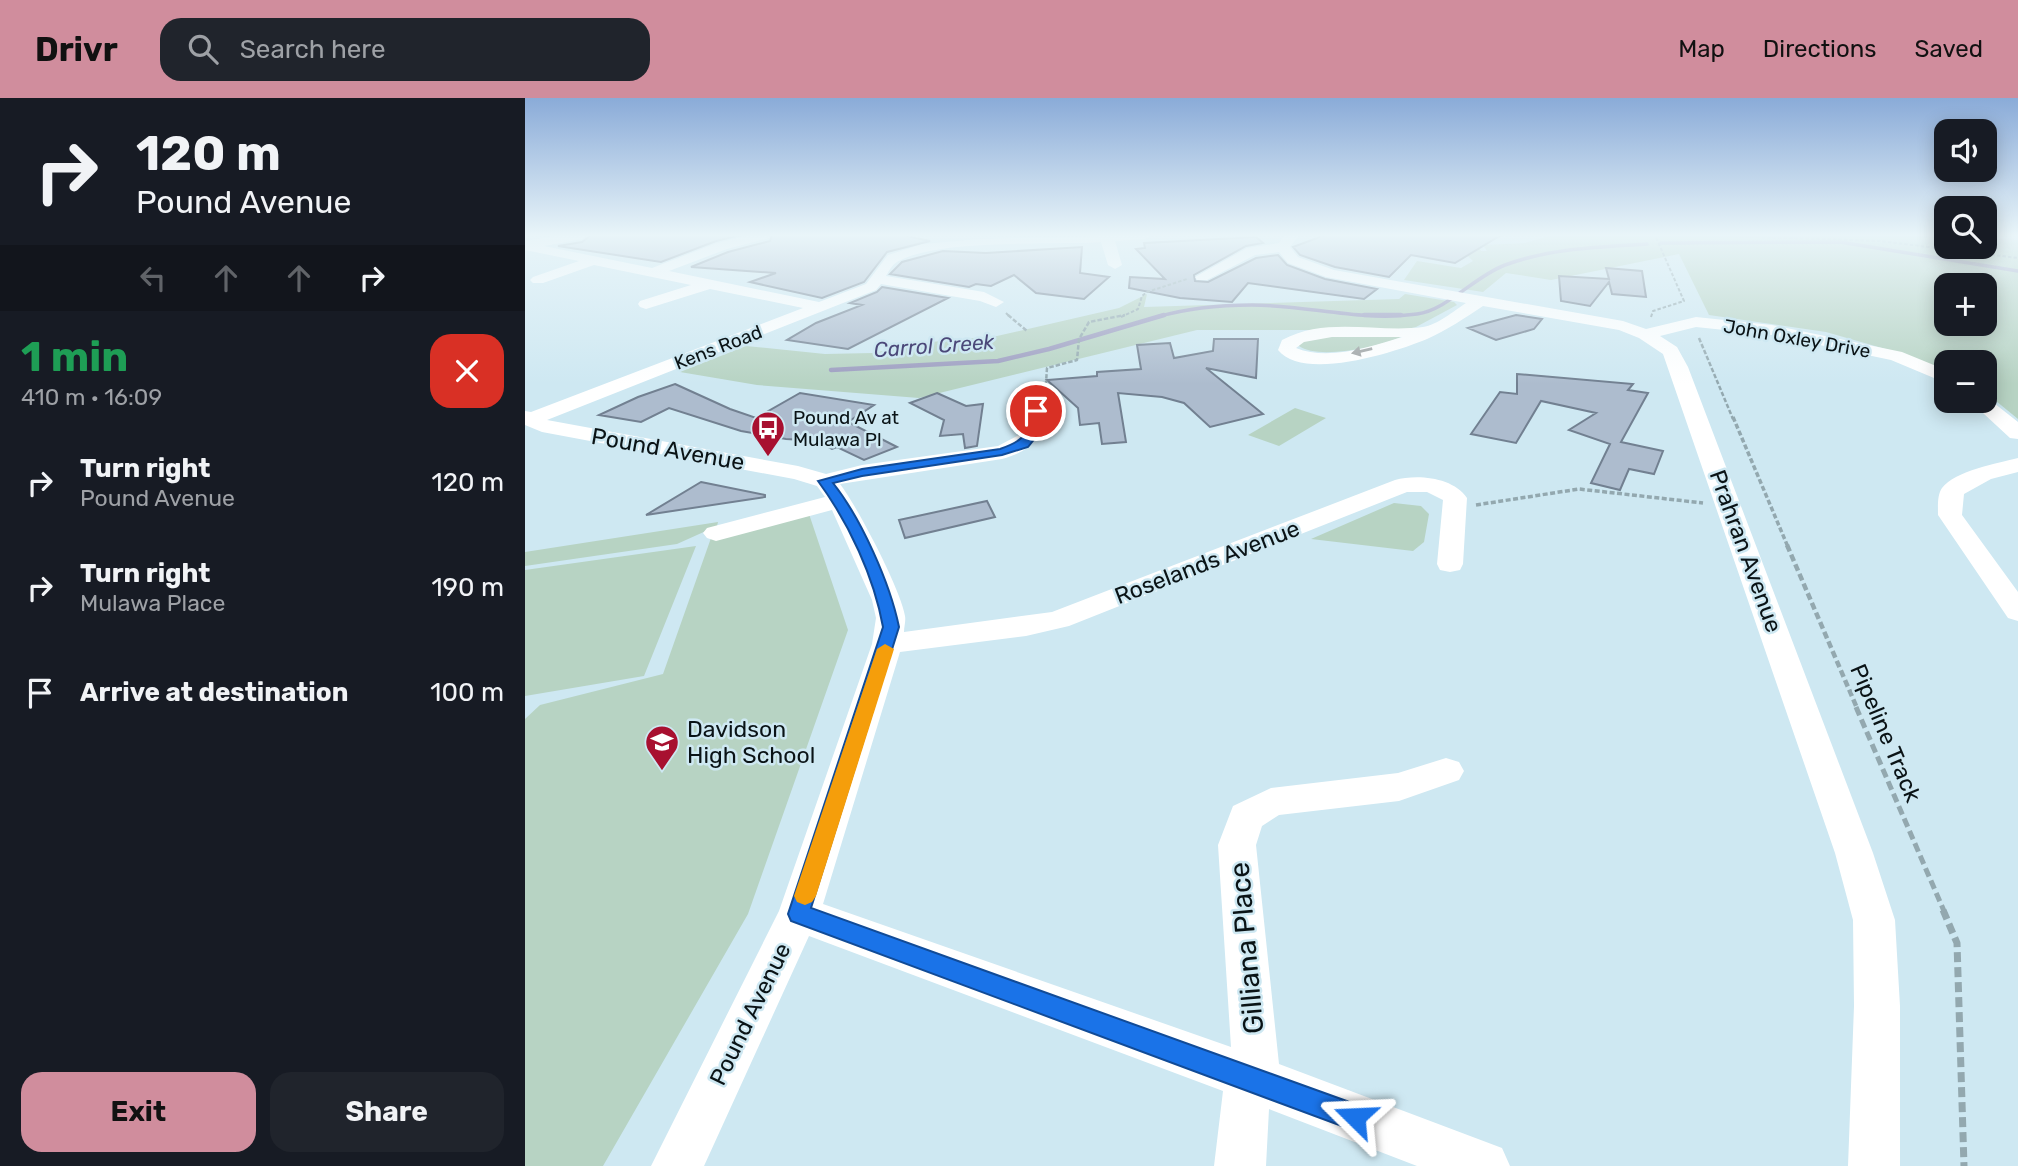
<!DOCTYPE html>
<html lang="en">
<head>
<meta charset="utf-8">
<style>
  :root { --surface:#171b24; --page:#20242c; --text:#f1f3f6; --muted:#9ea1a6; --accent:#d08d9d }
  body { margin:0; font-family:Rubik,sans-serif; background:var(--page); color:var(--text); height:100vh; display:flex; flex-direction:column; font-size:26px; white-space:nowrap }
  * { box-sizing:border-box; margin:0 }
  p { font-size:23px; color:var(--muted) }
  .icon { flex:none; width:38px; height:38px; fill:none; stroke:currentColor; stroke-width:2; stroke-linecap:round; stroke-linejoin:round }
  .map { position:relative; flex:1; overflow:hidden }
  .details { display:flex; flex-direction:column; background:var(--surface); width:525px }
  .details>* { flex:none }
  .top-card { background:#171b24; color:var(--text); overflow:hidden }
  .fabs { position:absolute; left:1409px; top:21px; display:grid; gap:14px }
  .fabs a { display:grid; place-items:center; width:63px; height:63px; border-radius:14px; background:var(--surface); box-shadow:0 4px 18px #0003; font-size:35px }
  .pin { position:absolute; display:grid; place-items:center; width:60px; height:60px; color:#fff; margin:-30px; border:4px solid #fff; border-radius:50%; box-shadow:0 2px 7px #0007 }
  .me { position:absolute; width:77px; margin:-38px; rotate:291deg; stroke-linejoin:round; filter:drop-shadow(0 0 5px #0008) }
  .turn { display:flex; align-items:center; gap:24px; height:147px; padding:0 21px; font-size:32px }
  .turn .icon { width:91px; height:91px; stroke-width:2.5 }
  .turn b { display:block; font-size:49px; line-height:60px }
  .lanes { display:flex; align-items:center; height:66px; padding:0 21px; background:#0003; justify-content:center; gap:35px; direction:ltr }
  .lanes .off { opacity:.35 }
  .round { display:grid; place-items:center; flex:none; width:74px; height:74px; border-radius:21px; background:var(--page) }
  .headline { display:flex; align-items:center; justify-content:space-between; height:119px; padding:0 21px }
  h1 { font-size:42px; font-weight:700; line-height:52px; color:#1e9e55 }
  .button { display:flex; gap:14px; margin-top:auto; padding:14px 21px }
  .button a { flex:1; height:80px; border-radius:21px; background:var(--accent); color:#111; font-size:28px; font-weight:700; line-height:80px; text-align:center }
  .button a+a { background:var(--page); color:var(--text) }
  ul { padding:0; list-style:none }
  li { display:flex; align-items:center; gap:21px; height:105px; padding:0 21px }
  li div { flex:1 }
  li b { display:block; font-size:26px }
  li em { font-style:normal }
  header { display:flex; align-items:center; gap:42px; box-sizing:border-box; height:98px; padding:0 35px; background:var(--accent); color:#111 }
  header strong { font-size:33px }
  nav { display:flex; gap:38px; margin-inline-start:auto; font-size:24px }
  .search { width:490px; height:63px; background:var(--page); display:flex; align-items:center; gap:18px; box-sizing:border-box; padding:0 24px; border-radius:21px; color:var(--muted); font-size:26px }
  main { display:flex; flex:1; min-height:0 }
  .map>svg:first-child { display:block }
  .green { fill:#b7d3c3; fill-rule:evenodd }
  .lines { fill:none; stroke-linecap:round; stroke-linejoin:round }
  .stream-far1 { stroke:#9d9dc0; stroke-width:3.5 }
  .stream { stroke:#9d9dc0; stroke-width:4.5 }
  .building { fill:#adbcce; stroke:#728091; stroke-width:2 }
  .path-far5 { stroke:#93a8af; stroke-width:2; stroke-dasharray:3.5 2; stroke-linecap:butt }
  .path-far4 { stroke:#93a8af; stroke-width:2.5; stroke-dasharray:4.5 2; stroke-linecap:butt }
  .path-far3 { stroke:#93a8af; stroke-width:3.5; stroke-dasharray:5 2.5; stroke-linecap:butt }
  .path-far2 { stroke:#93a8af; stroke-width:4.5; stroke-dasharray:7 3.5; stroke-linecap:butt }
  .path-far1 { stroke:#93a8af; stroke-width:5; stroke-dasharray:9 4.5; stroke-linecap:butt }
  .path { stroke:#93a8af; stroke-width:7; stroke-dasharray:10 5; stroke-linecap:butt }
  .minor { fill:#fff; fill-rule:evenodd }
  .oneway { fill:#9da1a2 }
  .route { fill:#1a73e8; stroke:#114b97; stroke-width:2 }
  .slow { fill:#f59e0b }
  .labels { text-anchor:middle; stroke-width:5; stroke-linejoin:round; paint-order:stroke }
  .far-street-label { font-size:19px; fill:#0a1316; stroke:#cee8f2 }
  .far-poi-label { font-size:19px; fill:#0a1316; stroke:#cee8f2; text-anchor:start }
  .far-water-label { font-size:21px; font-style:italic; fill:#4b4879; stroke:#cee8f2 }
  .street-label { font-size:23px; fill:#0a1316; stroke:#cee8f2 }
  .poi-label { font-size:23px; fill:#0a1316; stroke:#cee8f2; text-anchor:start }
  .near-street-label { font-size:28px; fill:#0a1316; stroke:#cee8f2 }
</style>
</head>
<body>
<header>
<strong>Drivr</strong>
<div class="search"><svg class="icon" aria-label="search" viewBox="0 0 24 24"><circle cx="10" cy="10" r="6"/><path d="M15 15l6 6"/></svg>Search here</div>
<nav><a>Map</a><a>Directions</a><a>Saved</a></nav>
</header>
<main>
<section class="details">
<div class="top-card">
<div class="turn"><svg class="icon" aria-label="right" viewBox="0 0 24 24"><path d="M7 20v-9h11M14 6l5 5-5 5"/></svg><div><b>120 m</b>Pound Avenue</div></div>
<div class="lanes"><svg class="icon off" aria-label="left" viewBox="0 0 24 24"><path d="M17 20v-9H6M10 6l-5 5 5 5"/></svg><svg class="icon off" aria-label="ahead" viewBox="0 0 24 24"><path d="M12 20V5M6 11l6-6 6 6"/></svg><svg class="icon off" aria-label="ahead" viewBox="0 0 24 24"><path d="M12 20V5M6 11l6-6 6 6"/></svg><svg class="icon" aria-label="right" viewBox="0 0 24 24"><path d="M7 20v-9h11M14 6l5 5-5 5"/></svg></div>
</div>
<div class="headline"><div><h1>1 min</h1><p>410 m · 16:09</p></div><a class="round" style="background:#d93025;color:#fff"><svg class="icon" aria-label="close" viewBox="0 0 24 24"><path d="M6 6l12 12M18 6L6 18"/></svg></a></div>
<ul>
<li><svg class="icon" aria-label="right" viewBox="0 0 24 24"><path d="M7 20v-9h11M14 6l5 5-5 5"/></svg><div><b>Turn right</b><p>Pound Avenue</p></div><em>120 m</em></li>
<li><svg class="icon" aria-label="right" viewBox="0 0 24 24"><path d="M7 20v-9h11M14 6l5 5-5 5"/></svg><div><b>Turn right</b><p>Mulawa Place</p></div><em>190 m</em></li>
<li><svg class="icon" aria-label="arrive" viewBox="0 0 24 24"><path d="M6 21V4h12l-3 4 3 4H6"/></svg><div><b>Arrive at destination</b></div><em>100 m</em></li>
</ul>
<div class="button"><a>Exit</a><a>Share</a></div>
</section>
<div class="map">
<svg width="1493" height="1068" viewBox="0 0 1493 1068">
  <rect width="100%" height="100%" fill="#cee8f2"/>
  <path class="green" d="M1027 137H1411L1421 138V149H1460V140L1493 142V321L1460 294V264H1421V274L1371 254 1301 234 1184 217 1154 156 1026 182 981 175 958 194 879 182 892 163 936 170 948 163 939 154 953 148 956 153H962L958 147 1000 145ZM1421 187H1460V226H1421Z
    M622 196 619 209 874 201 880 196 929 204 932 207 891 229 878 232H672L394 300 232 287 155 274 221 248 300 256 347 255 406 244 472 238 594 210Z
    M790 238H874L876 239C854 249 793 262 774 248V243Z
    M770 310 801 320 754 348 723 337Z
    M869 405 896 408 904 416 899 444 888 453 786 441Z
    M283 413 323 532 223 816 78 1068H0V621L15 607 138 576 186 440Z
    M193 424 192 428 152 446 0 468V454Z
    M171 448 119 578 0 598V472Z"/>
  <g class="lines">
    <path class="stream-far1" d="M1136 145 1315 144 1493 173
      M632 219C663 210 695 207 727 207 782 207 837 224 892 216 922 212 950 178 980 167 1026 150 1074 149 1122 146"/>
    <path class="stream" d="M839 217H876
      M306 272 473 263 524 251 639 217"/>
  </g>
  <path class="building" d="M66 137H215L191 143 136 164 33 148 57 144Z
    M247 137H377L405 143 362 154 339 184 297 200 225 184 251 175 166 169 203 154 245 143Z
    M800 137H976L930 165 886 157 864 179 810 169 775 157 768 149Z
    M731 139 738 145 721 148 669 177 670 183 683 184 731 160 753 157 762 167 800 181 852 191 839 201 723 185 707 204 655 200 604 190 605 179 640 181 611 151 620 150 619 145Z
    M557 149 555 175 584 179 559 201 511 195 489 177 466 188 451 186 444 189 365 176 377 164 418 153 461 155Z
    M1081 170 1117 173 1121 199 1087 196 1084 184 1065 208 1036 203 1034 178 1084 181Z
    M357 189 423 200 323 251 262 242 291 225 337 207 325 205 352 194Z
    M991 217 1017 221 1009 231 971 242 943 230Z
    M689 241H733L731 280 681 270 738 316 685 329 659 305 637 299 593 295 601 344 577 346 574 325 555 327 553 310 522 282 572 278V274L616 271 612 247 645 245 649 260 688 253Z
    M992 276 1108 286 1103 292 1123 295 1096 344 1138 353 1129 376 1104 371 1095 392 1066 385 1085 346 1044 332 1071 315 1016 303 991 345 946 336 975 294 992 296Z
    M150 286 205 311 231 320 275 295 349 307 323 324 372 349 339 362 312 349 307 351 283 339 278 342 261 341 216 333 144 310 116 324 74 317 113 299Z
    M412 295 441 308 458 306 452 348 440 350 438 336 415 338 419 322 385 305Z
    M176 384 240 397V399L121 417Z
    M462 403 470 419 380 440 374 422Z"/>
  <g class="lines">
    <path class="path-far5" d="M1176 137 1355 143 1493 160
      M481 215 485 219
      M596 219 613 211 617 198 622 194 662 181
      M1126 219 1128 213 1159 203 1130 137"/>
    <path class="path-far4" d="M483 217 502 233
      M1174 240 1208 321
      M1460 282 1468 281
      M520 300 522 270 552 262 554 241 564 224 600 217"/>
    <path class="path-far3" d="M1208 319 1263 449
      M951 407 1054 391 1178 405"/>
    <path class="path-far2" d="M1262 447 1332 610"/>
    <path class="path-far1" d="M1331 609 1419 813"/>
    <path class="path" d="M1418 812 1432 845 1439 1068"/>
    <path class="minor" d="M36 137H64L57 141 19 148 127 170 192 145 225 137H245L244 140 202 151 144 173 294 204 341 186 363 157 398 146 455 141 626 137 620 141 590 143 597 167 590 171 583 167 576 144C526 147 417 141 376 162 368 165 365 171 361 178L459 194 479 204 471 209 455 203 356 186 351 192 22 322 273 368 301 376 337 367 473 348 494 337 504 308H518L521 312C516 341 506 353 477 361L315 386C332 408 376 492 380 518 381 523 379 529 379 534L527 514 870 382C892 376 928 379 942 400L938 466 935 472 925 474 915 472 912 466 918 402 902 394H882L544 528 501 538 375 554 298 806 706 949 693 747 708 708 746 690 873 675 921 660 934 664 939 673 934 682 874 703 754 717 737 728 731 747 754 966 977 1050 985 1068H892L744 1011 741 1068H689L698 993 284 838 179 1068H126L254 813 347 546 351 520 347 502 307 412 191 443 182 440 178 435 182 430 300 399 292 388 269 381 17 334 0 327V313L6 314 278 210 185 191 121 211 115 209 113 206 115 203 166 187 69 167 18 185H8L5 182 8 179 54 163 0 152 1 143Z
      M760 137H774L765 149 773 159 809 172 1098 223 1121 231 1171 219 1247 227 1377 254 1421 272V285L1366 262 1247 237 1171 229 1135 238 1152 249 1163 269 1348 755 1370 822 1375 908V1068H1323L1329 908 1328 822 1310 755 1138 256 1114 240 1094 232 958 208C940 220 922 232 902 241 871 254 778 284 753 252L757 242C801 218 851 235 898 229 912 227 929 213 941 205L801 179 763 165 754 154 730 157 682 182H672L670 179 722 150 754 145ZM807 239H877C845 249 803 263 771 250L779 244Z
      M1460 298 1493 324V341L1485 340 1445 303H1460Z
      M1493 360V374L1466 381 1439 396 1437 417 1493 494V523L1483 520 1413 417C1413 409 1412 397 1417 390 1430 373 1473 365 1493 360Z"/>
  </g>
  <defs><path id="oneway-solid" d="M-6-.8H1V-3.2L6.5 0L1 3.2V.8H-6Z" transform="scale(1.75)"/></defs>
  <use class="oneway" href="#oneway-solid" transform="translate(837 253) rotate(167)"/>
  <linearGradient id="sky" x2="0" y2="1"><stop stop-color="#8aabd8"/><stop offset="0.48" stop-color="#e9f5f9"/><stop offset="1" stop-color="#e9f5f9" stop-opacity="0"/></linearGradient>
  <rect width="1493" height="286" fill="url(#sky)"/>
  <path class="route" d="M507 310 516 313 511 339 503 349 477 357 337 378 308 385C336 420 365 485 374 529L286 810 830 1006 839 1010 843 1019 839 1029 830 1033 266 823 263 816 358 529C349 479 324 425 293 383L337 371 475 351C506 340 497 336 507 310Z"/>
  <path class="slow" d="M360 546 369 551 291 798 287 804 280 807 272 804 269 798 352 551Z"/>
  <defs>
    <g id="bus-pin" transform="scale(1.75)"><path d="M0 17L-7.5 6A9.5 9.5 0 1 1 7.5 6Z" fill="#a81030" stroke="#cee8f2"/><path d="M-5-6H5V4H4V6H2V4H-2V6H-4V4H-5ZM-3.5-4V0h7V-4ZM-3.5 1.2v1.5H-2V1.2ZM2 1.2v1.5H3.5V1.2Z" fill="#fff"/></g>
    <g id="school-pin" transform="scale(1.75)"><path d="M0 17L-7.5 6A9.5 9.5 0 1 1 7.5 6Z" fill="#a81030" stroke="#cee8f2"/><path d="M0-5L7-2L0 1L-7-2ZM-4 1L0 2.5L4 1V4Q0 6-4 4Z" fill="#fff"/></g>
  </defs>
  <g fill-rule="evenodd">
    <use href="#bus-pin" x="243" y="330"/>
    <use href="#school-pin" x="137" y="644"/>
  </g>
  <g class="labels">
    <g class="far-street-label">
      <text transform="translate(1272 240) rotate(10)" y="7">John Oxley Drive</text>
      <text transform="translate(193 249) rotate(-21)" y="7">Kens Road</text>
    </g>
    <g class="far-poi-label">
      <text x="268" y="326">Pound Av at<tspan x="268" dy="22">Mulawa Pl</tspan></text>
    </g>
    <g class="far-water-label">
      <text transform="translate(409 248) rotate(-4)" y="7">Carrol Creek</text>
    </g>
    <g class="street-label">
      <text transform="translate(143 351) rotate(10)" y="8">Pound Avenue</text>
      <text transform="translate(1221 453) rotate(70)" y="8">Prahran Avenue</text>
      <text transform="translate(682 464) rotate(-21)" y="8">Roselands Avenue</text>
      <text transform="translate(1361 635) rotate(67)" y="8">Pipeline Track</text>
      <text transform="translate(225 916) rotate(-64)" y="8">Pound Avenue</text>
    </g>
    <g class="poi-label">
      <text x="162" y="639">Davidson<tspan x="162" dy="26">High School</tspan></text>
    </g>
    <g class="near-street-label">
      <text transform="translate(721 850) rotate(-95)" y="10">Gilliana Place</text>
    </g>
  </g>
</svg>
<div class="fabs">
<a><svg class="icon" aria-label="sound" viewBox="0 0 24 24"><path d="M4 9h4l5-4v14l-5-4H4zM17 9q2 3 0 6"/></svg></a>
<a><svg class="icon" aria-label="search" viewBox="0 0 24 24"><circle cx="10" cy="10" r="6"/><path d="M15 15l6 6"/></svg></a>
<a>+</a>
<a>−</a>
</div>
<div class="pin" style="left:511px;top:313px;background:#d93025"><svg class="icon" aria-label="arrive" viewBox="0 0 24 24"><path d="M6 21V4h12l-3 4 3 4H6"/></svg></div>
<svg class="me" style="left:830px;top:1019px" viewBox="-20 -20 40 40"><path d="M0-17L14 15 0 8-14 15z" fill="#1a73e8" stroke="#fff" stroke-width="4"/></svg>
</div>
</main>
</body>
</html>
